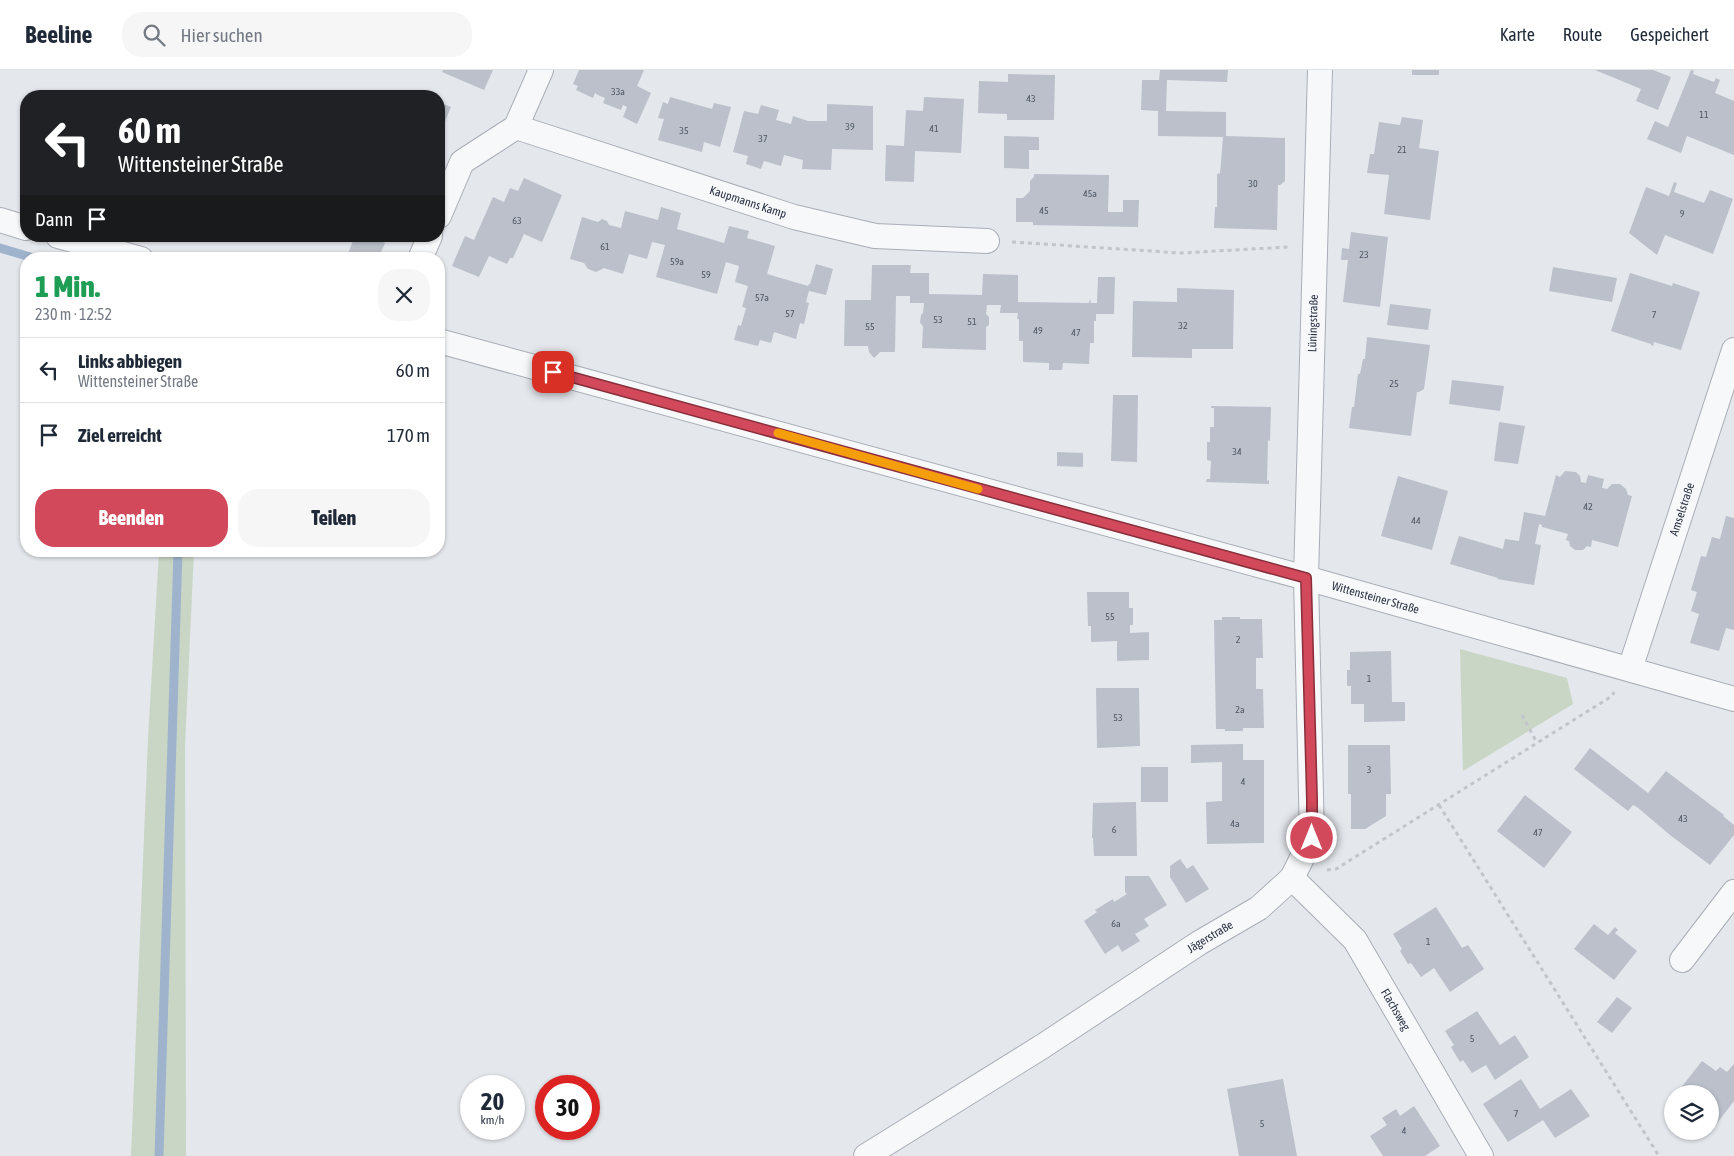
<!DOCTYPE html>
<html lang="de">
<head>
<meta charset="utf-8">
<style>
  :root { --surface:#fff; --page:#f6f6f7; --text:#1f2937; --muted:#747a83; --line:#e0e1e3; --accent:#d1495b }
  body { margin:0; font-family:"Asap Condensed",sans-serif; background:var(--page); color:var(--text); height:100vh; display:flex; flex-direction:column; font-size:19px; white-space:nowrap }
  * { box-sizing:border-box; margin:0 }
  p { font-size:16px; color:var(--muted) }
  .icon { flex:none; width:28px; height:28px; fill:none; stroke:currentColor; stroke-width:2; stroke-linecap:round; stroke-linejoin:round }
  .map { position:relative; flex:1; overflow:hidden }
  .details { position:absolute; left:20px; top:182px; width:425px; height:305px; display:flex; flex-direction:column; background:var(--surface); border-radius:20px; box-shadow:0 1px 4px #0004 }
  .details>* { flex:none }
  .banner { position:absolute; left:20px; top:20px; width:425px; height:152px; border-radius:20px; box-shadow:0 1px 4px #0004; background:#202124; color:#fff; overflow:hidden }
  .tools { position:absolute; left:1664px; top:1015px; display:grid; gap:10px }
  .tools a { display:grid; place-items:center; width:55px; height:55px; border-radius:50%; background:var(--surface); box-shadow:0 1px 4px #0004; font-size:25px }
  .speed { position:absolute; left:460px; top:1005px; display:flex; gap:10px; font-size:25px; font-weight:700; text-align:center }
  .speed>* { display:grid; place-content:center; width:65px; height:65px; border-radius:50%; background:var(--surface); box-shadow:0 1px 4px #0004; line-height:1 }
  .speed small { font-size:12px; font-weight:400 }
  .speed .limit { border:8px solid #d22; background:#fff; color:#111 }
  .pin { position:absolute; display:grid; place-items:center; width:42px; height:42px; color:#fff; margin:-21px; border-radius:10px; box-shadow:0 2px 8px #0006 }
  .me { position:absolute; width:55px; margin:-28px; rotate:0deg; stroke-linejoin:round; filter:drop-shadow(0 0 4px #0008) }
  .turn { display:flex; align-items:center; gap:18px; height:105px; padding:0 15px; font-size:22px }
  .turn .icon { width:65px; height:65px; stroke-width:2.5 }
  .turn b { display:block; font-size:35px; line-height:42px }
  .then { display:flex; align-items:center; height:48px; padding:0 15px; background:#0003; gap:10px; font-size:19px }
  .round { display:grid; place-items:center; flex:none; width:52px; height:52px; border-radius:20px; background:var(--page) }
  .summary { display:flex; align-items:center; justify-content:space-between; height:85px; padding:0 15px }
  h1 { font-size:30px; font-weight:800; line-height:38px; color:#1e9e55 }
  .primary-button { display:flex; gap:10px; margin-top:auto; padding:10px 15px }
  .primary-button a { flex:1; height:58px; border-radius:20px; background:var(--accent); color:#fff; font-size:20px; font-weight:800; line-height:58px; text-align:center }
  .primary-button a+a { background:var(--page); color:var(--text) }
  ul { padding:0; list-style:none }
  li { display:flex; align-items:center; gap:15px; height:65px; padding:0 15px; border-top:1px solid var(--line) }
  li div { flex:1 }
  li b { display:block; font-size:19px }
  li em { font-style:normal }
  header { display:flex; align-items:center; gap:30px; box-sizing:border-box; height:70px; padding:0 25px; background:var(--surface); border-bottom:1px solid var(--line) }
  header strong { font-size:24px }
  nav { display:flex; gap:28px; margin-inline-start:auto; font-size:18px }
  .search { width:350px; height:45px; background:var(--page); display:flex; align-items:center; gap:12px; box-sizing:border-box; padding:0 18px; border-radius:20px; color:var(--muted); font-size:19px }
  .map>svg:first-child { display:block }
  .green { fill:#c9d6c5 }
  .lines { fill:none; stroke-linecap:round; stroke-linejoin:round }
  .stream { stroke:#9fb4cc; stroke-width:9 }
  .building { fill:#bbc0ca }
  .minor-casing { stroke:#a9aeb7; stroke-width:26 }
  .path { stroke:#c2c5cb; stroke-width:3; stroke-dasharray:4 4; stroke-linecap:butt }
  .minor { stroke:#f7f8fa; stroke-width:24 }
  .route-casing { stroke:#882f3b; stroke-width:12 }
  .route { stroke:#d1495b; stroke-width:9 }
  .slow { stroke:#f59e0b; stroke-width:9 }
  .labels { text-anchor:middle; stroke-width:5; stroke-linejoin:round; paint-order:stroke }
  .number-label { font-size:10px; fill:#4f5766 }
  .street-label { font-size:12px; fill:#2b3445; stroke:#f4f6f9 }
</style>
</head>
<body>
<header>
<strong>Beeline</strong>
<div class="search"><svg class="icon" aria-label="search" viewBox="0 0 24 24"><circle cx="10" cy="10" r="6"/><path d="M15 15l6 6"/></svg>Hier suchen</div>
<nav><a>Karte</a><a>Route</a><a>Gespeichert</a></nav>
</header>
<div class="map">
<svg width="1734" height="1086" viewBox="0 0 1734 1086">
  <rect width="100%" height="100%" fill="#e4e7ec"/>
  <path class="green" d="M159 481H194L185 676 186 1086H131L148 668Z
    M1460 579 1567 608 1573 634 1463 701Z"/>
  <g class="lines">
    <path class="stream" d="M0 178 37 189
      M159 1086 178 481"/>
  </g>
  <path class="building" d="M443 0H493L484 20 442 2Z
    M579 0H644L637 16 651 23 637 54 623 47 627 37 623 35 621 40 603 33 605 28 600 26 595 23 593 28 576 20 578 16 573 14Z
    M1160 0H1228L1227 12 1167 10 1166 41 1226 42V66L1285 68V111L1280 115H1278L1277 160 1214 158 1215 137H1217V105L1218 103 1220 104 1223 67 1158 66V41L1141 40 1142 10H1159Z
    M1412 0H1439V5H1412Z
    M1595 0H1653L1671 7 1658 40 1636 31 1641 19Z
    M1691 0 1694 1 1693 4 1714 12 1716 8 1720 10 1715 23 1734 31V85L1687 66 1681 83 1647 69 1655 51 1668 57Z
    M1008 4 1055 5 1054 50H1007V44L978 43 979 11 1008 12Z
    M670 27 712 39 714 33 731 37 720 77 704 72 702 82 658 70 664 49 658 48 663 32 668 34Z
    M924 27 964 29 961 83 915 81 914 112 885 111 886 75 904 76 906 40 923 41Z
    M439 32 451 37 439 66Z
    M827 34 873 36V80L832 79 831 100 802 99 803 90 784 85 781 96 764 91 761 99 746 94 748 86 733 82 744 41 758 44 761 35 779 40 776 50 791 54 793 46 808 51H827Z
    M1402 47 1423 50 1419 78 1439 81 1430 150 1384 144 1389 105 1367 103 1370 84H1374L1379 52 1400 55Z
    M1004 66 1039 67V80H1029V99L1004 98Z
    M1034 104 1109 105 1108 142H1123V130H1139L1138 157 1033 155V152H1016V128H1023L1030 121V111L1034 107Z
    M524 108 562 125 542 172 524 164 513 188H510L507 194 489 186 479 207 452 196 465 166 474 170 493 127 504 132 510 118 518 121Z
    M1674 112 1677 113 1674 122 1704 133 1710 120 1733 129 1713 184 1665 165 1657 185 1629 163 1646 117 1669 126Z
    M661 137 681 143 677 159 724 173 729 156 749 161 747 168 775 176 767 204 808 216 809 214H810L816 194 833 199 826 225 809 221 806 232 809 233 804 254 800 253 796 269 774 262 771 273 760 270 758 276 734 270 738 255 741 256 746 238 742 237 748 216 735 212 739 196 726 192 717 224 656 207 665 175 652 172 647 189 629 184 623 204 604 198 596 202 588 199 584 193 570 189 582 147 598 152 602 149 607 151 609 155 621 158 625 141 658 150Z
    M1351 162 1388 167 1380 237 1343 232 1348 190H1341L1342 178 1349 179Z
    M355 166H372L385 173 378 189H352L347 186Z
    M872 195H911L910 203H929V224L982 225 983 204 1018 205V232L1089 233 1090 229 1091 233H1097L1098 207H1115L1114 244H1096V251H1094V273H1090L1089 294 1063 293 1062 300H1049V293L1023 292V271H1019V249H1017L1018 243H1000L1001 235H987L986 244 989 247V255L986 257V280L922 278 923 256 920 253 921 245 923 243 924 233H910V226H896L895 282H880L874 288 869 282 868 276H844L845 230H871Z
    M1553 197 1617 208 1612 232 1549 221Z
    M1630 203 1672 216 1673 213 1700 222 1681 280 1654 272 1653 276 1651 275V274L1611 261Z
    M1177 218 1234 220 1233 279H1192V288L1132 287 1133 231 1177 232Z
    M1390 234 1431 239 1428 260 1387 255Z
    M1367 267 1430 275 1424 319 1419 322H1417L1411 366 1349 358 1352 337H1354L1358 304H1360L1363 289H1365Z
    M1452 310 1504 316 1500 341 1449 334Z
    M1113 325H1138L1137 392 1111 391Z
    M1211 336 1271 337 1270 371 1268 370 1267 411 1269 410V414L1206 412 1207 409H1210L1211 391 1207 390V372H1210V357H1214V338H1211Z
    M1499 352 1525 356 1518 394 1494 391Z
    M1057 382 1083 383V397L1057 396Z
    M1565 401 1576 402 1580 406 1581 412 1586 413 1588 405 1604 409 1602 418 1607 419 1612 414H1620L1626 419 1628 425 1632 426 1618 477 1592 470 1591 477 1587 476 1583 480H1575L1570 476 1569 471 1566 470 1568 464 1542 457V455L1539 454 1535 474 1541 475 1534 515 1497 509 1498 508 1450 494 1459 466 1503 479 1505 469 1519 471 1524 442 1545 446 1556 405 1560 407Z
    M1398 406 1448 421 1432 480 1381 466Z
    M1726 446 1734 448V560L1726 558 1719 581 1690 573 1699 544 1691 541 1697 522 1691 520 1701 486 1706 487 1712 467 1720 469Z
    M1087 522H1129V538H1133V555H1130V563L1149 562V590L1117 591V571L1091 572V556H1088Z
    M1222 547H1240V549H1262L1263 588H1256V619H1263L1264 658H1243V661H1225V659H1216L1214 550H1222Z
    M1391 581 1392 632H1405V651L1364 652V634H1351V616H1347V600H1350V582Z
    M1096 618H1139L1140 676 1097 678Z
    M1243 674V690H1264V773L1207 774 1206 732 1222 731V692L1191 693V675Z
    M1348 675H1390L1391 724H1386V746L1365 759H1351V724H1348Z
    M1590 678 1648 723 1666 701 1724 745 1723 746 1734 755V765L1710 795 1670 765 1637 737 1633 735 1628 741 1574 699Z
    M1141 697H1168V732H1141Z
    M1525 725 1572 762 1544 798 1497 761Z
    M1136 732 1137 786H1094L1093 768H1092L1093 733Z
    M1180 789 1187 799 1193 795 1209 819 1186 833 1170 807V796Z
    M1125 806H1149L1167 835 1144 849 1149 856 1135 864 1140 871 1122 882 1118 875 1105 884 1084 851 1097 842 1095 840 1113 829 1114 832 1127 824 1125 822Z
    M1436 837 1462 878 1468 875 1484 899 1450 922 1434 898 1421 907 1411 893 1408 894 1400 881 1402 879 1393 864Z
    M1594 854 1608 865 1615 857 1618 860 1615 863 1637 881 1614 910 1574 879Z
    M1617 927 1632 938 1612 963 1597 952Z
    M1477 941 1500 975 1515 965 1529 987 1495 1010 1486 995 1472 1003 1463 990 1460 992 1451 977 1454 975 1445 961Z
    M1702 991 1716 1001 1720 997 1727 1002 1734 994V1031L1708 1065 1703 1061H1710V1024H1676Z
    M1283 1009 1297 1086H1239L1227 1019Z
    M1521 1009 1540 1039 1571 1019 1590 1046 1555 1068 1543 1050 1508 1072 1483 1034Z
    M1414 1036 1440 1076 1425 1086H1383L1370 1066 1387 1055 1382 1048 1396 1039 1400 1046Z"/>
  <g class="lines">
    <g class="minor-casing">
      <g id="minor">
        <path id="s1" d="M516 57 794 147 875 166 987 171"/>
        <path d="M439 146 462 92 516 57 541 0"/>
        <path d="M0 150 26 158"/>
        <path d="M58 166 141 189"/>
        <path d="M420 189 430 166"/>
        <path id="s2" d="M439 271 1306 508 1734 629"/>
        <path id="s3" d="M1630 599 1734 280"/>
        <path id="s4" d="M1292 808 1355 870 1481 1086"/>
        <path d="M1682 890 1734 822"/>
        <path id="s5" d="M866 1086 1043 976 1199 873 1259 838 1292 808 1312 768 1306 508 1320 0"/>
      </g>
    </g>
    <path class="path" d="M1012 172 1181 183 1288 177
      M1522 645 1537 673
      M1439 735 1659 1086
      M1327 800 1336 799 1612 626 1614 622"/>
    <use href="#minor" class="minor"/>
  </g>
  <g class="lines">
    <g class="route-casing">
      <path id="route" d="M553 302 1306 508 1312 730V768"/>
    </g>
    <use href="#route" class="route"/>
    <path class="slow" d="M778 363 978 419"/>
  </g>
  <g class="labels">
    <g class="number-label">
      <text x="618" y="25">33a</text>
      <text x="1031" y="32">43</text>
      <text x="1704" y="48">11</text>
      <text x="850" y="60">39</text>
      <text x="934" y="62">41</text>
      <text x="684" y="64">35</text>
      <text x="763" y="72">37</text>
      <text x="1402" y="83">21</text>
      <text x="1253" y="117">30</text>
      <text x="1090" y="127">45a</text>
      <text x="1044" y="144">45</text>
      <text x="1682" y="147">9</text>
      <text x="517" y="154">63</text>
      <text x="605" y="180">61</text>
      <text x="1364" y="188">23</text>
      <text x="677" y="195">59a</text>
      <text x="706" y="208">59</text>
      <text x="762" y="231">57a</text>
      <text x="790" y="247">57</text>
      <text x="1654" y="248">7</text>
      <text x="938" y="253">53</text>
      <text x="972" y="255">51</text>
      <text x="1183" y="259">32</text>
      <text x="870" y="260">55</text>
      <text x="1038" y="264">49</text>
      <text x="1076" y="266">47</text>
      <text x="1394" y="317">25</text>
      <text x="1237" y="385">34</text>
      <text x="1588" y="440">42</text>
      <text x="1416" y="454">44</text>
      <text x="1110" y="550">55</text>
      <text x="1238" y="573">2</text>
      <text x="1369" y="612">1</text>
      <text x="1240" y="643">2a</text>
      <text x="1118" y="651">53</text>
      <text x="1369" y="703">3</text>
      <text x="1243" y="715">4</text>
      <text x="1683" y="752">43</text>
      <text x="1235" y="757">4a</text>
      <text x="1114" y="763">6</text>
      <text x="1538" y="766">47</text>
      <text x="1116" y="857">6a</text>
      <text x="1428" y="875">1</text>
      <text x="1472" y="972">5</text>
      <text x="1516" y="1047">7</text>
      <text x="1262" y="1057">5</text>
      <text x="1404" y="1064">4</text>
    </g>
    <g class="street-label">
      <text dy="4" stroke="none"><textPath href="#s1" startOffset="244">Kaupmanns Kamp</textPath></text>
      <text dy="4" stroke="none"><textPath href="#s5" startOffset="1069">Lüningstraße</textPath></text>
      <text dy="4" stroke="none"><textPath href="#s3" startOffset="168">Amselstraße</textPath></text>
      <text dy="4" stroke="none"><textPath href="#s2" startOffset="971">Wittensteiner Straße</textPath></text>
      <text dy="4" stroke="none"><textPath href="#s5" startOffset="408">Jägerstraße</textPath></text>
      <text dy="4" stroke="none"><textPath href="#s4" startOffset="169">Flachsweg</textPath></text>
    </g>
  </g>
</svg>
<div class="tools">
<a><svg class="icon" aria-label="layers" viewBox="0 0 24 24"><path d="M12 4l9 5-9 5-9-5zM3 14l9 5 9-5"/></svg></a>
</div>
<div class="speed"><div>20<small>km/h</small></div><div class="limit">30</div></div>
<div class="pin" style="left:553px;top:302px;background:#d93025"><svg class="icon" aria-label="arrive" viewBox="0 0 24 24"><path d="M6 21V4h12l-3 4 3 4H6"/></svg></div>
<svg class="me" style="left:1312px;top:768px" viewBox="-20 -20 40 40"><circle r="17" fill="#d1495b" stroke="#fff" stroke-width="3"/><path d="M0-11L8 9 0 5-8 9z" fill="#fff"/></svg>
<div class="banner">
<div class="turn"><svg class="icon" aria-label="left" viewBox="0 0 24 24"><path d="M17 20v-9H6M10 6l-5 5 5 5"/></svg><div><b>60 m</b>Wittensteiner Straße</div></div>
<div class="then">Dann<svg class="icon" aria-label="arrive" viewBox="0 0 24 24"><path d="M6 21V4h12l-3 4 3 4H6"/></svg></div>
</div>
<section class="details">
<div class="summary"><div><h1>1 Min.</h1><p>230 m · 12:52</p></div><a class="round"><svg class="icon" aria-label="close" viewBox="0 0 24 24"><path d="M6 6l12 12M18 6L6 18"/></svg></a></div>
<ul>
<li><svg class="icon" aria-label="left" viewBox="0 0 24 24"><path d="M17 20v-9H6M10 6l-5 5 5 5"/></svg><div><b>Links abbiegen</b><p>Wittensteiner Straße</p></div><em>60 m</em></li>
<li><svg class="icon" aria-label="arrive" viewBox="0 0 24 24"><path d="M6 21V4h12l-3 4 3 4H6"/></svg><div><b>Ziel erreicht</b></div><em>170 m</em></li>
</ul>
<div class="primary-button"><a>Beenden</a><a>Teilen</a></div>
</section>
</div>
</body>
</html>
